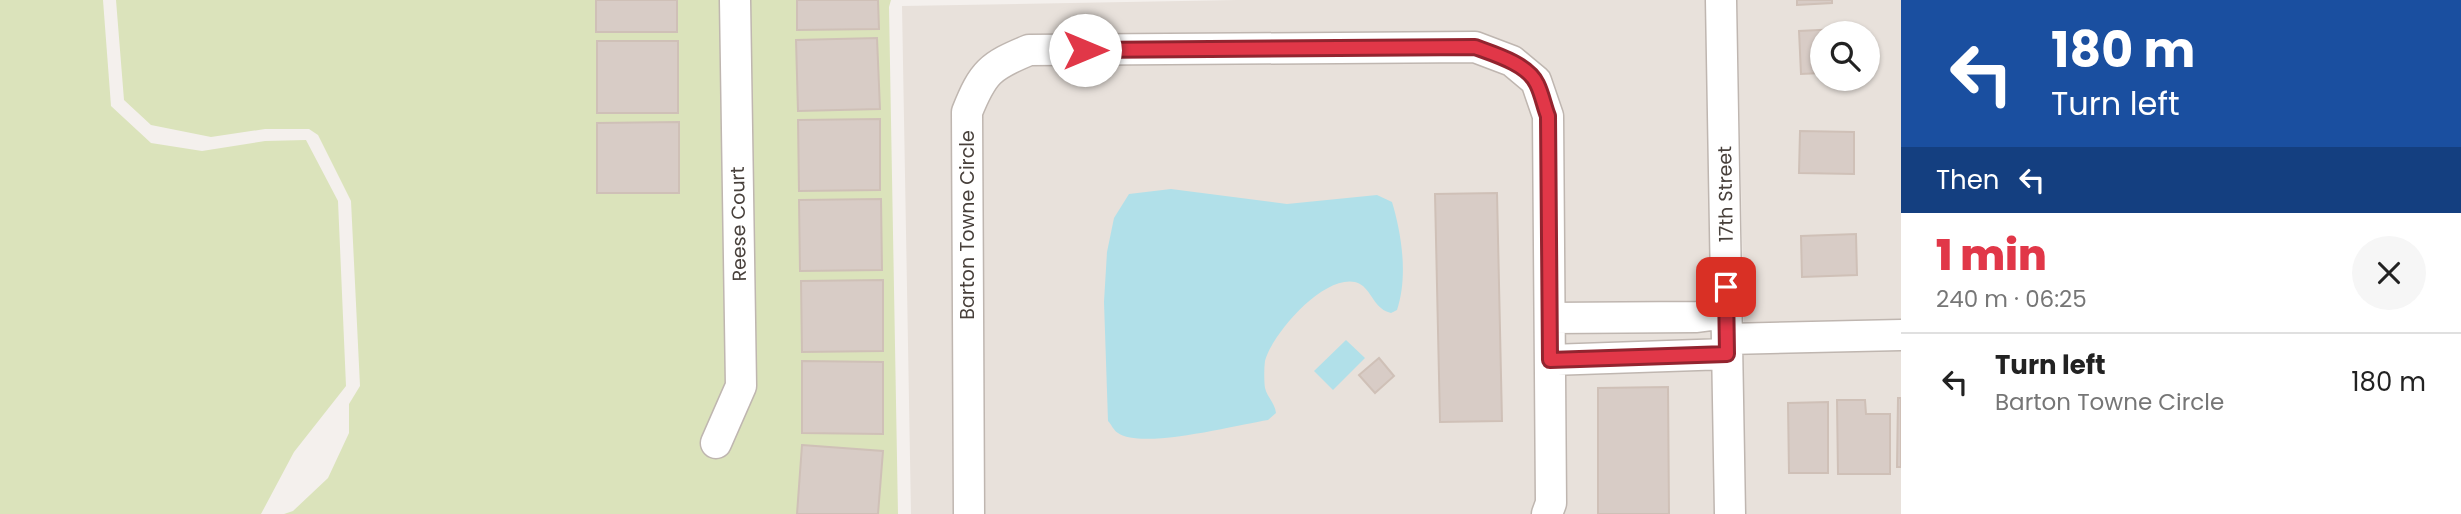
<!DOCTYPE html>
<html lang="en">
<head>
<meta charset="utf-8">
<style>
  :root { --surface:#fff; --page:#f6f6f6; --text:#222; --muted:#767676; --line:#e0e0e0; --accent:#e13748 }
  body { margin:0; font-family:Poppins,sans-serif; background:var(--page); color:var(--text); height:100vh; display:flex; flex-direction:column; font-size:26px; white-space:nowrap }
  * { box-sizing:border-box; margin:0 }
  p { font-size:23px; color:var(--muted) }
  .icon { flex:none; width:38px; height:38px; fill:none; stroke:currentColor; stroke-width:2; stroke-linecap:round; stroke-linejoin:round }
  .map { position:relative; flex:1; overflow:hidden }
  .panel { display:flex; flex-direction:column; background:var(--surface); width:560px }
  .panel>* { flex:none }
  .banner { background:#1a4fa0; color:#fff; overflow:hidden }
  .tools { position:absolute; left:1810px; top:21px; display:grid; gap:14px }
  .tools a { display:grid; place-items:center; width:70px; height:70px; border-radius:50%; background:var(--surface); box-shadow:0 2px 5px #0004; font-size:35px }
  .pin { position:absolute; display:grid; place-items:center; width:60px; height:60px; color:#fff; margin:-30px; border-radius:14px; box-shadow:0 4px 10px #0006 }
  .me { position:absolute; width:77px; margin:-38px; rotate:90deg; stroke-linejoin:round; filter:drop-shadow(0 0 5px #0008) }
  .turn { display:flex; align-items:center; gap:24px; height:147px; padding:0 35px; font-size:32px }
  .turn .icon { width:91px; height:91px; stroke-width:2.5 }
  .turn b { display:block; font-size:49px; line-height:60px }
  .then { display:flex; align-items:center; height:66px; padding:0 35px; background:#0003; gap:14px; font-size:26px }
  .round { display:grid; place-items:center; flex:none; width:74px; height:74px; border-radius:37px; background:var(--page) }
  .summary { display:flex; align-items:center; justify-content:space-between; height:119px; padding:0 35px }
  h1 { font-size:42px; font-weight:800; line-height:52px; color:var(--accent) }
  ul { padding:0; list-style:none }
  li { display:flex; align-items:center; gap:21px; height:98px; padding:0 35px; border-top:2px solid var(--line) }
  li div { flex:1 }
  li b { display:block; font-size:26px }
  li em { font-style:normal }
  main { display:flex; flex:1; min-height:0 }
  .map>svg:first-child { display:block }
  .residential { fill:#e8e1db; fill-rule:evenodd }
  .green { fill:#dbe3bb }
  .water { fill:#b1e0e9 }
  .building { fill:#d8ccc6; stroke:#cfc0b7; stroke-width:2 }
  .lines { fill:none; stroke-linecap:round; stroke-linejoin:round }
  .minor-casing { stroke:#bfb6b0; stroke-width:33 }
  .minor { stroke:#fff; stroke-width:30 }
  .route-casing { stroke:#92242f; stroke-width:18 }
  .route { stroke:#e13748; stroke-width:12 }
  .labels { text-anchor:middle; stroke-width:6; stroke-linejoin:round; paint-order:stroke }
  .street-label { font-size:19px; fill:#48403b; stroke:#fff }
</style>
</head>
<body>
<main>
<div class="map">
<svg width="1901" height="514" viewBox="0 0 1901 514">
  <rect width="100%" height="100%" fill="#f4f0ed"/>
  <path class="residential" d="M1237 0H1721L1730 514H911L902 6Z
    M1737 0H1901V321L1744 325ZM1822 33H1867V79H1822Z
    M1901 349V514H1746L1743 353Z"/>
  <path class="green" d="M0 0H103L111 106 151 143 202 151 265 141 306 140 338 201 346 386 294 452 261 514H0Z
    M116 0H891L889 7 898 514H284L293 511 328 478 349 433V404L360 386 351 201 318 135 309 129H265L211 137 151 125 124 100Z"/>
  <path class="water" d="M1171 189 1287 204 1377 195 1392 202C1402 235 1408 277 1397 310L1391 313C1388 312 1384 311 1381 308 1372 301 1368 285 1355 282 1323 275 1272 334 1265 361 1264 368 1264 382 1265 388 1267 397 1275 403 1276 413L1268 420C1236 425 1142 450 1118 433 1114 431 1111 424 1108 421L1104 302 1107 252 1114 218 1129 194Z
    M1346 340 1365 358 1333 390 1314 371Z"/>
  <path class="building" d="M596 0H677V32H596Z
    M797 0H878L879 29 797 30Z
    M1797 0H1832V3L1797 5Z
    M1840 29V33H1822V73L1801 74 1799 31Z
    M877 38 880 109 798 111 796 40Z
    M597 41H678V113H597Z
    M880 119V190L799 191 798 120Z
    M679 122V193H597V123Z
    M1800 131 1854 132V174L1799 173Z
    M1497 193 1502 421 1440 422 1435 194Z
    M881 199 882 270 800 271 799 200Z
    M1856 234 1857 275 1802 277 1801 236Z
    M883 280V351L802 352 801 281Z
    M1379 358 1394 376 1375 393 1359 375Z
    M802 361 883 362V434L802 433Z
    M1668 387 1669 514H1598V388Z
    M1898 398H1901V467H1897Z
    M1837 400H1865L1866 414H1890V474H1838Z
    M1828 402V473H1789L1788 403Z
    M802 445 883 451 878 514H797Z"/>
  <g class="lines">
    <g class="minor-casing">
      <path id="minor" d="M1721 0 1730 514
        M1550 318 1697 317 1727 313
        M1728 339 1901 335
        M1550 360 1727 354
        M716 443 741 386 735 0
        M969 514 967 112C983 72 990 66 1029 50L1475 47 1512 61 1536 81 1548 116 1551 503 1547 514"/>
    </g>
    <use href="#minor" class="minor"/>
  </g>
  <g class="lines">
    <g class="route-casing">
      <path id="route" d="M1085 50 1475 47C1494 54 1528 64 1537 84 1542 94 1544 106 1548 116L1550 360 1727 354 1726 287"/>
    </g>
    <use href="#route" class="route"/>
  </g>
  <g class="labels">
    <g class="street-label">
      <text transform="translate(1725 194) rotate(-91)" y="7">17th Street</text>
      <text transform="translate(738 224) rotate(-91)" y="7">Reese Court</text>
      <text transform="translate(967 225) rotate(-90)" y="7">Barton Towne Circle</text>
    </g>
  </g>
</svg>
<div class="tools">
<a><svg class="icon" aria-label="search" viewBox="0 0 24 24"><circle cx="10" cy="10" r="6"/><path d="M15 15l6 6"/></svg></a>
</div>
<div class="pin" style="left:1726px;top:287px;background:#d93025"><svg class="icon" aria-label="arrive" viewBox="0 0 24 24"><path d="M6 21V4h12l-3 4 3 4H6"/></svg></div>
<svg class="me" style="left:1085px;top:50px" viewBox="-20 -20 40 40"><circle r="19" fill="#fff"/><path d="M0-13L10 11 0 6-10 11z" fill="#e13748"/></svg>
</div>
<section class="panel">
<div class="banner">
<div class="turn"><svg class="icon" aria-label="left" viewBox="0 0 24 24"><path d="M17 20v-9H6M10 6l-5 5 5 5"/></svg><div><b>180 m</b>Turn left</div></div>
<div class="then">Then<svg class="icon" aria-label="left" viewBox="0 0 24 24"><path d="M17 20v-9H6M10 6l-5 5 5 5"/></svg></div>
</div>
<div class="summary"><div><h1>1 min</h1><p>240 m · 06:25</p></div><a class="round"><svg class="icon" aria-label="close" viewBox="0 0 24 24"><path d="M6 6l12 12M18 6L6 18"/></svg></a></div>
<ul>
<li><svg class="icon" aria-label="left" viewBox="0 0 24 24"><path d="M17 20v-9H6M10 6l-5 5 5 5"/></svg><div><b>Turn left</b><p>Barton Towne Circle</p></div><em>180 m</em></li>
</ul>
</section>
</main>
</body>
</html>
